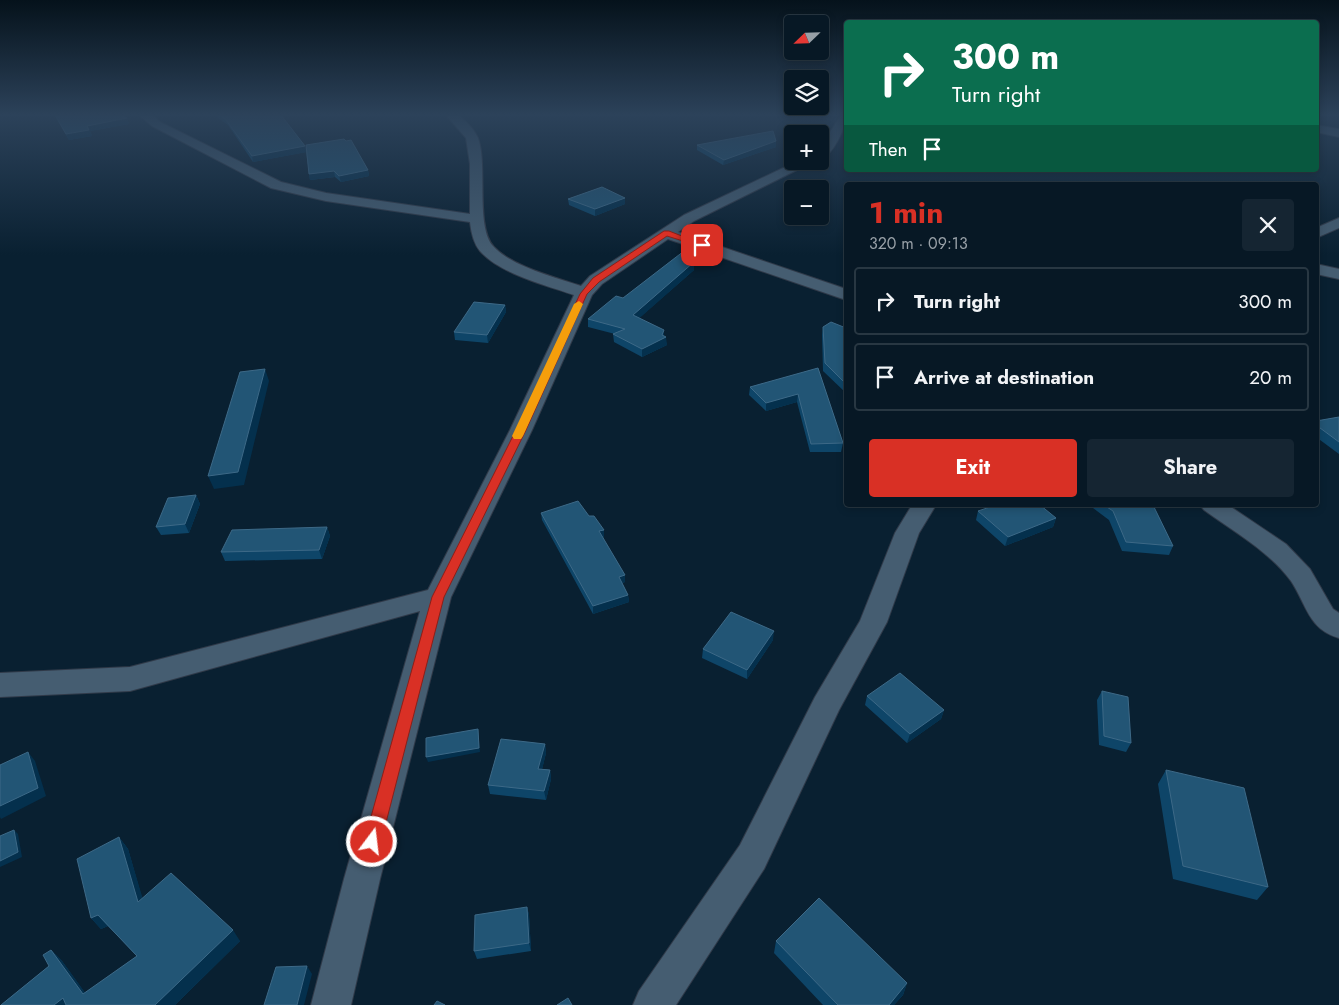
<!DOCTYPE html>
<html lang="en">
<head>
<meta charset="utf-8">
<style>
  :root { --surface:#071825; --page:#152532; --text:#f1f3f6; --muted:#98a0a7; --line:#283742; --accent:#d93025 }
  body { margin:0; font-family:Jost,sans-serif; background:var(--page); color:var(--text); height:100vh; display:flex; flex-direction:column; font-size:19px; white-space:nowrap }
  * { box-sizing:border-box; margin:0 }
  p { font-size:16px; color:var(--muted) }
  .icon { flex:none; width:28px; height:28px; fill:none; stroke:currentColor; stroke-width:2; stroke-linecap:round; stroke-linejoin:round }
  .map { position:relative; flex:1; overflow:hidden }
  .panel { position:absolute; left:844px; top:182px; width:475px; height:325px; display:flex; flex-direction:column; background:var(--surface); border-radius:5px; box-shadow:0 2px 8px #0003,0 0 0 1px var(--line) }
  .panel>* { flex:none }
  .banner { position:absolute; left:844px; top:20px; width:475px; height:152px; border-radius:5px; box-shadow:0 2px 8px #0003,0 0 0 1px var(--line); background:#0b6e4f; color:#fff; overflow:hidden }
  .needle { width:32px; rotate:247deg }
  .fabs { position:absolute; left:784px; top:15px; display:grid; gap:10px }
  .fabs a { display:grid; place-items:center; width:45px; height:45px; border-radius:5px; background:var(--surface); box-shadow:0 2px 8px #0003,0 0 0 1px var(--line); font-size:25px }
  .pin { position:absolute; display:grid; place-items:center; width:42px; height:42px; color:#fff; margin:-21px; border-radius:10px; box-shadow:0 2px 8px #0006 }
  .me { position:absolute; width:55px; margin:-28px; rotate:15deg; stroke-linejoin:round; filter:drop-shadow(0 0 4px #0008) }
  .turn { display:flex; align-items:center; gap:18px; height:105px; padding:0 25px; font-size:22px }
  .turn .icon { width:65px; height:65px; stroke-width:2.5 }
  .turn b { display:block; font-size:35px; line-height:42px }
  .then { display:flex; align-items:center; height:48px; padding:0 25px; background:#0003; gap:10px; font-size:19px }
  .round { display:grid; place-items:center; flex:none; width:52px; height:52px; border-radius:5px; background:var(--page) }
  .head { display:flex; align-items:center; justify-content:space-between; height:85px; padding:0 25px }
  h1 { font-size:30px; font-weight:700; line-height:38px; color:var(--accent) }
  .cta { display:flex; gap:10px; margin-top:auto; padding:10px 25px }
  .cta a { flex:1; height:58px; border-radius:5px; background:var(--accent); color:#fff; font-size:20px; font-weight:700; line-height:58px; text-align:center }
  .cta a+a { background:var(--page); color:var(--text) }
  ul { padding:0; list-style:none }
  li { display:flex; align-items:center; gap:15px; height:68px; margin:0 10px 8px; padding:0 15px; border:2px solid var(--line); border-radius:5px }
  li div { flex:1 }
  li b { display:block; font-size:19px }
  li em { font-style:normal }
  .map>svg:first-child { display:block }
  .lines { fill:none; stroke-linecap:round; stroke-linejoin:round }
  .street-casing { stroke:#303a49; stroke-width:2 }
  .street { fill:#455d71; fill-rule:evenodd }
  .wall { fill:#0e4568 }
  .shaded-wall { fill:#04304d }
  .building { fill:#225575; stroke:#3d6987 }
  .route { fill:#d93025; stroke:#8d1f18 }
  .slow { fill:#f59e0b }
</style>
</head>
<body>
<div class="map">
<svg width="1339" height="1005" viewBox="0 0 1339 1005">
  <rect width="100%" height="100%" fill="#092031"/>
  <g class="lines">
    <g class="street-casing">
      <path id="street" d="M139 115H152L160 122 281 182 326 193 470 214V164L466 138 446 115H458C466 121 474 129 478 138 488 165 475 228 494 247 513 267 555 277 581 286L590 276 684 215 798 161H815L694 221 678 232 846 289V300L668 239 602 284 592 295 532 430 451 597 380 879 351 1005H311L344 879 420 611 130 691 0 697V673L130 667 428 590 510 430 574 295C546 285 500 274 480 251 474 244 471 232 470 222L326 201 271 188 152 126Z
        M841 115H846C846 127 833 156 820 159V148Z
        M1316 125 1339 129V137L1316 132Z
        M1339 218V228L1316 238V228Z
        M1316 264 1339 269V279L1316 274Z
        M912 505H936L919 533 887 622 839 710 764 869 676 1005H633L639 991 740 845 815 697 860 621 895 533Z
        M1200 505H1228L1286 544 1310 569 1333 609 1339 613V638C1308 629 1307 605 1291 581 1269 551 1234 532 1204 510Z"/>
    </g>
    <use href="#street" class="street"/>
  </g>
  <path class="wall" d="M49 115H120L127 118 129 124 90 131 92 136 69 140 55 116H50Z
    M214 115H281L305 146 306 151 368 170 369 176 341 182 335 177 310 180 306 152 253 162 228 125Z
    M697 145 776 147 723 165 697 150Z
    M568 199 625 204 595 216 569 205Z
    M694 262V270L639 318 664 335 667 345 642 357 614 342 613 334H615L588 327V319L623 298Z
    M505 305 506 312 488 343 455 340 454 332Z
    M823 327 846 328V393L823 371 822 335Z
    M818 368 843 443 841 452H810L797 402 766 411 749 395 750 387Z
    M1339 417V454L1316 437V421Z
    M196 495 200 504 189 533 161 535 156 527Z
    M1089 505H1153L1173 546 1169 555 1122 551 1109 520Z
    M978 511 1056 518 1053 527 1005 546 976 520Z
    M541 513 589 516 604 530V537L602 538 625 575V582L622 583 628 595 629 602 593 614 542 520Z
    M327 527 330 536 322 559 225 561 221 552Z
    M773 640 747 679 702 658 703 649Z
    M1102 691 1131 743 1126 752 1099 745 1097 700Z
    M867 696 944 710 941 719 907 743 865 705Z
    M545 744 546 753 542 769 550 770 551 779 546 800 490 794 488 785Z
    M1166 770 1268 887 1257 900 1173 879 1158 784Z
    M119 837 128 849 142 898 240 941 175 1005H1L49 966 51 950 62 961 85 993 137 956 108 926 101 929 91 918Z
    M527 907 529 915 531 951 477 959 474 951Z
    M776 941 907 983 903 995 894 1005H823L774 953Z"/>
  <path class="shaded-wall" d="M127 118 129 124 90 131 92 136 69 140 66 134 87 126Z
    M776 141V147L723 165 724 160Z
    M305 146 307 152 253 162 252 156Z
    M368 170 369 176 341 182 339 176Z
    M334 171 335 177 310 180 309 174Z
    M625 198V204L595 216V209Z
    M694 262V270L634 323 633 315Z
    M505 305 506 312 488 343 487 335Z
    M664 330V338L666 337 667 345 642 357V349L662 335Z
    M265 369 269 381 244 485 214 489 208 476Z
    M798 394 797 402 766 411V403Z
    M196 495 200 504 189 533 185 524Z
    M1056 518 1053 527 1005 546 1008 537Z
    M327 527 330 536 322 559 319 550Z
    M604 530V537L599 539V531Z
    M625 575V582L619 584V577Z
    M628 595 629 602 593 614V606Z
    M774 631 773 640 747 679V670Z
    M944 710 941 719 907 743 910 734Z
    M478 729 480 752 428 762 426 757Z
    M545 744 546 753 540 778 538 769Z
    M28 752 35 761 46 796 1 819 0 817V806Z
    M550 770 551 779 546 800 544 791Z
    M14 830 18 834 22 857 0 867V861Z
    M119 837 128 849 147 913 138 902Z
    M527 907 529 915 531 951 529 943Z
    M98 915 108 926 101 929 91 918Z
    M233 930 240 941 175 1005H155Z
    M51 950 62 961 94 1005 83 994Z
    M307 966 312 974 304 1005H297Z
    M907 983 903 995 894 1005H889Z
    M63 998 71 1005H54Z"/>
  <path class="building" d="M55 115H120L127 118 87 126 89 130 66 134Z
    M220 115H281L305 146 252 156 226 120Z
    M773 131 776 141 724 160 697 145Z
    M344 139 346 141 351 140 368 170 339 176 334 171 309 174 306 145Z
    M602 187 625 198 595 209 568 199Z
    M684 251 694 262 633 315 664 330 662 335 666 337 642 349 613 334 625 329 588 319 616 296 623 298Z
    M474 302 505 305 487 335 454 332Z
    M831 322 846 328V384L825 363 823 327Z
    M818 368 843 443 811 444 798 394 766 403 750 387Z
    M265 369 238 472 208 476 240 372Z
    M1339 417V442L1316 425V421Z
    M196 495 185 524 156 527 168 498Z
    M578 501 589 516H594L604 530 599 531 625 575 619 577 628 595 593 606 541 513Z
    M996 505H1040L1056 518 1008 537 978 511Z
    M1104 505H1153L1173 546 1126 542 1113 511Z
    M327 527 319 550 221 552 232 530Z
    M731 612 774 631 747 670 703 649Z
    M900 673 944 710 910 734 867 696Z
    M1102 691 1128 697 1131 743 1104 736Z
    M478 729 479 748 426 757V738Z
    M501 739 545 744 538 769 550 770 544 791 488 785Z
    M28 752 38 788 0 806V765Z
    M1166 770 1244 788 1268 887 1183 866Z
    M14 830 18 852 0 861V836Z
    M119 837 138 902 171 873 233 930 155 1005H66L63 998 54 1005H1L49 966 43 955 51 950 83 994 137 956 98 915 91 918 77 859Z
    M819 898 907 983 889 1005H838L776 941Z
    M527 907 529 943 474 951 475 915Z
    M307 966 297 1005H264L276 967Z
    M568 998 572 1005H557Z
    M437 1001 445 1005H434Z"/>
  <linearGradient id="sky" x2="0" y2="1"><stop stop-color="#05121b"/><stop offset="0.45" stop-color="#2c425a"/><stop offset="1" stop-color="#2c425a" stop-opacity="0"/></linearGradient>
  <rect width="1339" height="255" fill="url(#sky)"/>
  <path class="route" d="M664 231H669L705 245 702 247 667 236 599 282 587 294 526 430 444 597 381 842 378 847 372 849 366 847 364 842 432 597 516 430 580 294 593 278Z"/>
  <path class="slow" d="M579 301 583 304 523 436 521 439H514L512 436 574 304Z"/>
</svg>
<div class="fabs">
<a><svg class="needle" viewBox="-14 -14 28 28"><path d="M0-13l5 13h-10z" fill="#e53935"/><path d="M0 13l5-13h-10z" fill="#98a0a7"/></svg></a>
<a><svg class="icon" aria-label="layers" viewBox="0 0 24 24"><path d="M12 4l9 5-9 5-9-5zM3 14l9 5 9-5"/></svg></a>
<a>+</a>
<a>−</a>
</div>
<div class="pin" style="left:702px;top:245px;background:#d93025"><svg class="icon" aria-label="arrive" viewBox="0 0 24 24"><path d="M6 21V4h12l-3 4 3 4H6"/></svg></div>
<svg class="me" style="left:372px;top:842px" viewBox="-20 -20 40 40"><circle r="17" fill="#d93025" stroke="#fff" stroke-width="3"/><path d="M0-11L8 9 0 5-8 9z" fill="#fff"/></svg>
<div class="banner">
<div class="turn"><svg class="icon" aria-label="right" viewBox="0 0 24 24"><path d="M7 20v-9h11M14 6l5 5-5 5"/></svg><div><b>300 m</b>Turn right</div></div>
<div class="then">Then<svg class="icon" aria-label="arrive" viewBox="0 0 24 24"><path d="M6 21V4h12l-3 4 3 4H6"/></svg></div>
</div>
<section class="panel">
<div class="head"><div><h1>1 min</h1><p>320 m · 09:13</p></div><a class="round"><svg class="icon" aria-label="close" viewBox="0 0 24 24"><path d="M6 6l12 12M18 6L6 18"/></svg></a></div>
<ul>
<li><svg class="icon" aria-label="right" viewBox="0 0 24 24"><path d="M7 20v-9h11M14 6l5 5-5 5"/></svg><div><b>Turn right</b></div><em>300 m</em></li>
<li><svg class="icon" aria-label="arrive" viewBox="0 0 24 24"><path d="M6 21V4h12l-3 4 3 4H6"/></svg><div><b>Arrive at destination</b></div><em>20 m</em></li>
</ul>
<div class="cta"><a>Exit</a><a>Share</a></div>
</section>
</div>
</body>
</html>
